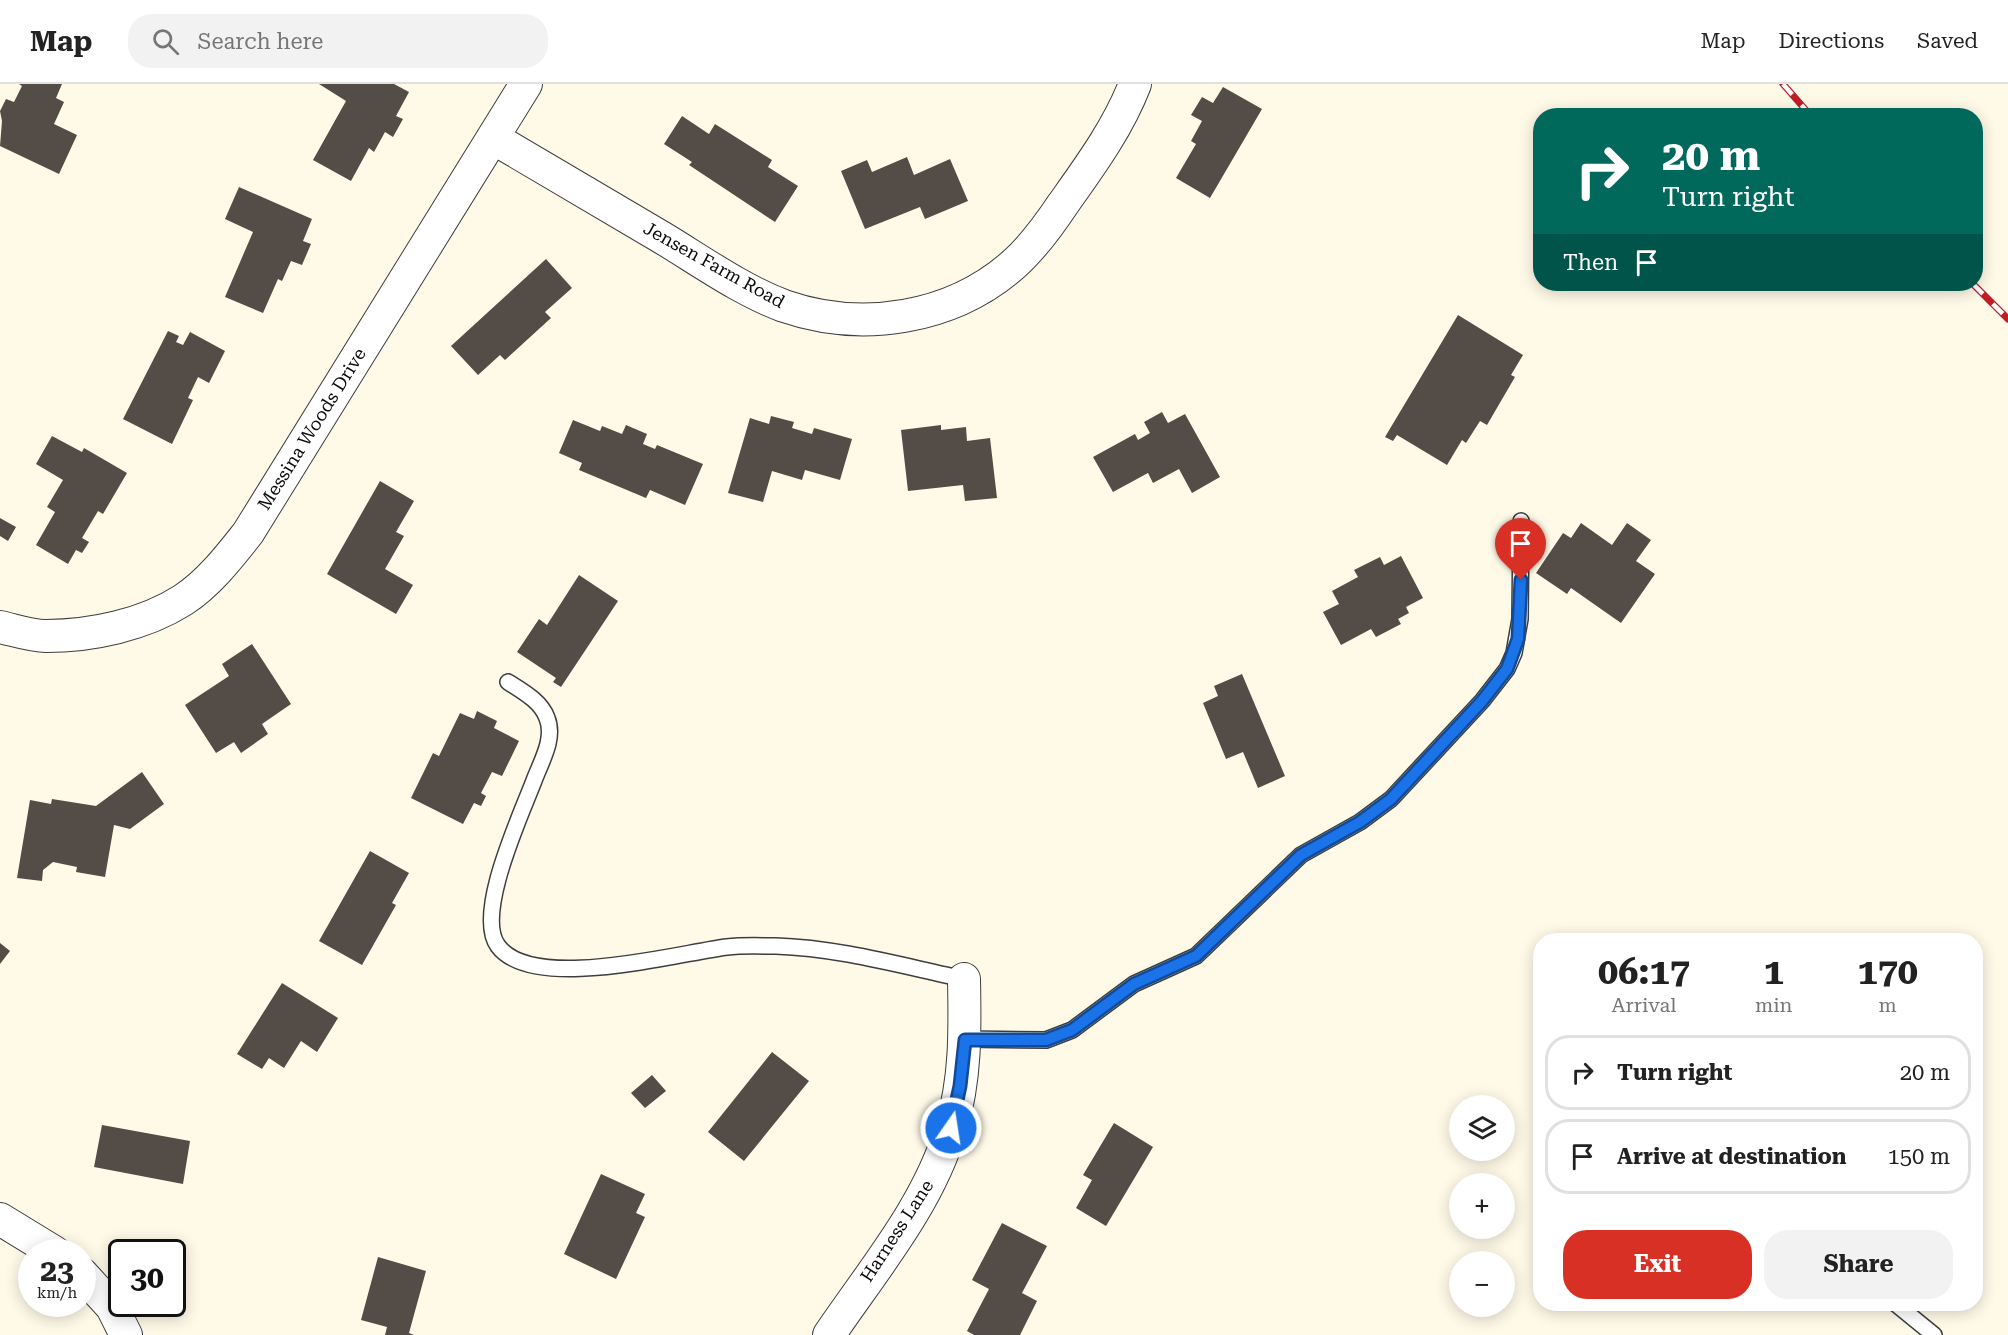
<!DOCTYPE html>
<html lang="en">
<head>
<meta charset="utf-8">
<style>
  :root { --surface:#fff; --page:#f2f2f2; --text:#222; --muted:#767676; --line:#e0e0e0; --accent:#d93025 }
  body { margin:0; font-family:"Roboto Serif",serif; background:var(--page); color:var(--text); height:100vh; display:flex; flex-direction:column; font-size:22px; white-space:nowrap }
  * { box-sizing:border-box; margin:0 }
  p { font-size:20px; color:var(--muted) }
  .icon { flex:none; width:33px; height:33px; fill:none; stroke:currentColor; stroke-width:2; stroke-linecap:round; stroke-linejoin:round }
  .map { position:relative; flex:1; overflow:hidden }
  .drawer { position:absolute; left:1533px; top:849px; width:450px; height:378px; display:flex; flex-direction:column; background:var(--surface); border-radius:24px; box-shadow:0 3px 15px #0003 }
  .drawer>* { flex:none }
  .hud { position:absolute; left:1533px; top:24px; width:450px; height:183px; border-radius:24px; box-shadow:0 3px 15px #0003; background:#00695c; color:#fff; overflow:hidden }
  .controls { position:absolute; left:1449px; top:1011px; display:grid; gap:12px }
  .controls a { display:grid; place-items:center; width:66px; height:66px; border-radius:50%; background:var(--surface); box-shadow:0 3px 15px #0003; font-size:30px }
  .speed { position:absolute; left:18px; top:1155px; display:flex; gap:12px; font-size:30px; font-weight:700; text-align:center }
  .speed>* { display:grid; place-content:center; width:78px; height:78px; border-radius:50%; background:var(--surface); box-shadow:0 3px 15px #0003; line-height:1 }
  .speed small { font-size:15px; font-weight:400 }
  .speed .limit { border:3px solid #111; border-radius:9px; background:#fff; color:#111 }
  .pin { position:absolute; display:grid; place-items:center; width:51px; height:51px; color:#fff; margin:-62px -26px; border-radius:50% 50% 50% 0; rotate:-45deg; box-shadow:0 0 6px #0007 }
  .pin .icon { rotate:45deg }
  .me { position:absolute; width:66px; margin:-33px; rotate:13deg; stroke-linejoin:round; filter:drop-shadow(0 0 4px #0008) }
  .turn { display:flex; align-items:center; gap:21px; height:126px; padding:0 30px; font-size:27px }
  .turn .icon { width:78px; height:78px; stroke-width:2.5 }
  .turn b { display:block; font-size:42px; line-height:51px }
  .then { display:flex; align-items:center; height:57px; padding:0 30px; background:#0003; gap:12px; font-size:22px }
  .eta { display:flex; justify-content:space-evenly; align-items:center; height:102px; text-align:center }
  .eta b { font-size:36px; font-weight:700; line-height:42px }
  .button { display:flex; gap:12px; margin-top:auto; padding:12px 30px }
  .button a { flex:1; height:69px; border-radius:24px; background:var(--accent); color:#fff; font-size:24px; font-weight:700; line-height:69px; text-align:center }
  .button a+a { background:var(--page); color:var(--text) }
  ul { padding:0; list-style:none }
  li { display:flex; align-items:center; gap:18px; height:75px; margin:0 12px 9px; padding:0 18px; border:3px solid var(--line); border-radius:24px }
  li div { flex:1 }
  li b { display:block; font-size:22px }
  li em { font-style:normal }
  header { display:flex; align-items:center; gap:36px; box-sizing:border-box; height:84px; padding:0 30px; background:var(--surface); border-bottom:2px solid var(--line) }
  header strong { font-size:28px }
  nav { display:flex; gap:33px; margin-inline-start:auto; font-size:21px }
  .search { width:420px; height:54px; background:var(--page); display:flex; align-items:center; gap:15px; box-sizing:border-box; padding:0 21px; border-radius:24px; color:var(--muted); font-size:22px }
  .map>svg:first-child { display:block }
  .building { fill:#544c47 }
  .lines { fill:none; stroke-linecap:round; stroke-linejoin:round }
  .service-casing { stroke:#3e3e3e; stroke-width:18 }
  .minor-casing { stroke:#3e3e3e; stroke-width:34 }
  .service { stroke:#fff; stroke-width:15 }
  .minor { stroke:#fff; stroke-width:32 }
  .rail-casing { stroke:#c01d26; stroke-width:7 }
  .rail { stroke:#fff; stroke-width:4.5; stroke-dasharray:14; stroke-linecap:butt }
  .route-casing { stroke:#114b97; stroke-width:15 }
  .route { stroke:#1a73e8; stroke-width:10 }
  .labels { text-anchor:middle; stroke-width:6; stroke-linejoin:round; paint-order:stroke }
  .street-label { font-size:18px; fill:#0b0b0b; stroke:#fff }
</style>
</head>
<body>
<header>
<strong>Map</strong>
<div class="search"><svg class="icon" aria-label="search" viewBox="0 0 24 24"><circle cx="10" cy="10" r="6"/><path d="M15 15l6 6"/></svg>Search here</div>
<nav><a>Map</a><a>Directions</a><a>Saved</a></nav>
</header>
<div class="map">
<svg width="2008" height="1251" viewBox="0 0 2008 1251">
  <rect width="100%" height="100%" fill="#fffae8"/>
  <path class="building" d="M19 0H62L56 14 64 18 54 40 77 51 59 90 0 62 2 37 0 27 6 15 14 18 22 2Z
    M319 0H394L409 8 396 32 403 35 393 53 385 48 374 68 369 64 351 97 313 76 346 17Z
    M1223 3 1262 25 1210 114 1176 94 1196 60 1191 57 1202 37 1191 31 1202 13 1213 19Z
    M682 32 709 50 715 40 772 76 768 83 798 102 775 138 689 81 692 78 664 60Z
    M907 73 914 91 950 75 968 117 925 135 920 123 865 145 841 87 867 76 872 88Z
    M239 103 312 135 303 157 311 160 302 181 291 177 282 197 278 195 263 229 225 213 253 148 225 135Z
    M546 175 572 204 545 228 551 234 505 276 500 271 478 291 451 262Z
    M1458 231 1523 271 1511 291 1515 293 1487 341 1480 337 1466 359 1462 356 1447 381 1397 351 1393 357 1385 353Z
    M168 247 179 252 176 258 183 261 190 248 225 267 209 299 198 293 188 314 193 316 172 360 123 335Z
    M1162 328 1168 339 1185 330 1220 393 1192 409 1179 385 1153 399 1148 389 1113 408 1093 373 1135 350 1138 356 1150 349 1144 338Z
    M771 332 794 338 792 344 812 350 814 344 852 355 840 396 805 386 802 396 772 387 763 418 728 409 750 334 769 340Z
    M573 336 600 347 602 342 622 350 626 341 647 350 643 360 655 365 657 361 703 380 685 421 650 406 646 414 579 386 582 379 559 369Z
    M941 341V346L966 343 967 357 990 354 997 414 965 417 963 401 908 407 901 346Z
    M52 352 82 368 84 364 127 389 103 430 98 427 82 454 89 458 82 469 76 466 68 480 36 461 55 428 47 423 63 396 36 380Z
    M380 397 414 417 396 448 404 452 385 485 413 501 396 530 327 490Z
    M0 434 16 443 8 457 0 452Z
    M1581 439 1612 461 1627 439 1651 456 1636 477 1655 490 1621 539 1571 504 1567 510 1536 489 1563 449 1571 454Z
    M1401 472 1423 514 1406 523 1409 529 1398 535 1401 540 1376 553 1371 545 1341 561 1323 528 1339 520 1332 507 1358 493 1354 486 1380 473 1384 481Z
    M579 491 618 517 561 603 553 598 556 594 517 568 539 535 547 541Z
    M252 560 291 620 262 640 268 650 241 669 234 658 216 669 185 621 229 592 222 580Z
    M1242 590 1285 692 1258 704 1243 668 1226 675 1203 619 1218 612 1214 602Z
    M477 627 497 637 494 644 519 657 502 692 492 688 481 709 486 712 481 722 474 719 463 740 411 714 433 669 439 672 460 629 474 635Z
    M142 688 164 720 130 745 114 741 105 793 76 788 77 783 53 778 43 786 42 797 17 794 30 716 51 720 52 715 96 722Z
    M370 767 409 789 392 819 396 821 362 881 319 857Z
    M0 859 10 867 0 880Z
    M282 899 338 934 317 968 301 957 284 984 269 974 262 985 237 970Z
    M772 968 809 997 744 1077 708 1048Z
    M652 991 666 1007 645 1024 631 1009Z
    M1114 1039 1153 1063 1106 1142 1076 1124 1092 1096 1083 1091Z
    M102 1041 190 1057 183 1100 94 1083Z
    M601 1090 645 1110 636 1129 645 1133 616 1195 564 1170Z
    M1002 1139 1047 1162 1022 1209 1037 1217 1020 1251H974L967 1247 989 1205 972 1196Z
    M378 1173 426 1187 409 1249 414 1251H385L387 1243 361 1236Z"/>
  <g class="lines">
    <g class="service-casing">
      <path id="service" d="M508 598C522 607 541 617 547 634 555 654 542 676 535 694 522 729 474 830 498 862 533 909 678 869 727 863 743 861 760 862 776 862 839 864 902 882 964 895
        M965 955 1046 956 1072 946 1134 900 1196 872 1301 771 1360 738 1391 715 1482 617 1507 585 1514 569 1520 535 1521 437
        M1896 1220 1934 1251"/>
    </g>
    <g class="minor-casing">
      <path id="minor" d="M493 54C549 87 605 120 661 153 701 177 741 206 784 222 862 249 952 235 1014 180 1033 163 1049 141 1063 120 1090 82 1118 44 1135 0
        M0 543C14 546 31 552 46 552 91 552 144 541 183 516 209 499 229 473 248 449L526 0
        M0 1135 54 1168
        M82 1190 112 1223 126 1251
        M829 1251C873 1186 929 1120 951 1044 966 995 965 945 964 895"/>
    </g>
    <use href="#service" class="service"/>
    <use href="#minor" class="minor"/>
    <g class="rail-casing">
      <path id="rail" d="M1783 0 1811 32
        M1973 200 2008 235"/>
    </g>
    <use href="#rail" class="rail"/>
  </g>
  <g class="lines">
    <g class="route-casing">
      <path id="route" d="M951 1044 960 1002 965 956H1046L1072 946 1134 900 1196 872 1301 771 1360 738 1391 715 1482 617 1507 585 1518 555 1521 496"/>
    </g>
    <use href="#route" class="route"/>
  </g>
  <g class="labels">
    <g class="street-label">
      <text transform="translate(714 181) rotate(29)" y="6">Jensen Farm Road</text>
      <text transform="translate(312 345) rotate(-58)" y="6">Messina Woods Drive</text>
      <text transform="translate(897 1147) rotate(-57)" y="6">Harness Lane</text>
    </g>
  </g>
</svg>
<div class="controls">
<a><svg class="icon" aria-label="layers" viewBox="0 0 24 24"><path d="M12 4l9 5-9 5-9-5zM3 14l9 5 9-5"/></svg></a>
<a>+</a>
<a>−</a>
</div>
<div class="speed"><div>23<small>km/h</small></div><div class="limit">30</div></div>
<div class="pin" style="left:1521px;top:496px;background:#d93025"><svg class="icon" aria-label="arrive" viewBox="0 0 24 24"><path d="M6 21V4h12l-3 4 3 4H6"/></svg></div>
<svg class="me" style="left:951px;top:1044px" viewBox="-20 -20 40 40"><circle r="17" fill="#1a73e8" stroke="#fff" stroke-width="3"/><path d="M0-11L8 9 0 5-8 9z" fill="#fff"/></svg>
<div class="hud">
<div class="turn"><svg class="icon" aria-label="right" viewBox="0 0 24 24"><path d="M7 20v-9h11M14 6l5 5-5 5"/></svg><div><b>20 m</b>Turn right</div></div>
<div class="then">Then<svg class="icon" aria-label="arrive" viewBox="0 0 24 24"><path d="M6 21V4h12l-3 4 3 4H6"/></svg></div>
</div>
<section class="drawer">
<div class="eta">
<div><b>06:17</b><p>Arrival</p></div>
<div><b>1</b><p>min</p></div>
<div><b>170</b><p>m</p></div>
</div>
<ul>
<li><svg class="icon" aria-label="right" viewBox="0 0 24 24"><path d="M7 20v-9h11M14 6l5 5-5 5"/></svg><div><b>Turn right</b></div><em>20 m</em></li>
<li><svg class="icon" aria-label="arrive" viewBox="0 0 24 24"><path d="M6 21V4h12l-3 4 3 4H6"/></svg><div><b>Arrive at destination</b></div><em>150 m</em></li>
</ul>
<div class="button"><a>Exit</a><a>Share</a></div>
</section>
</div>
</body>
</html>
